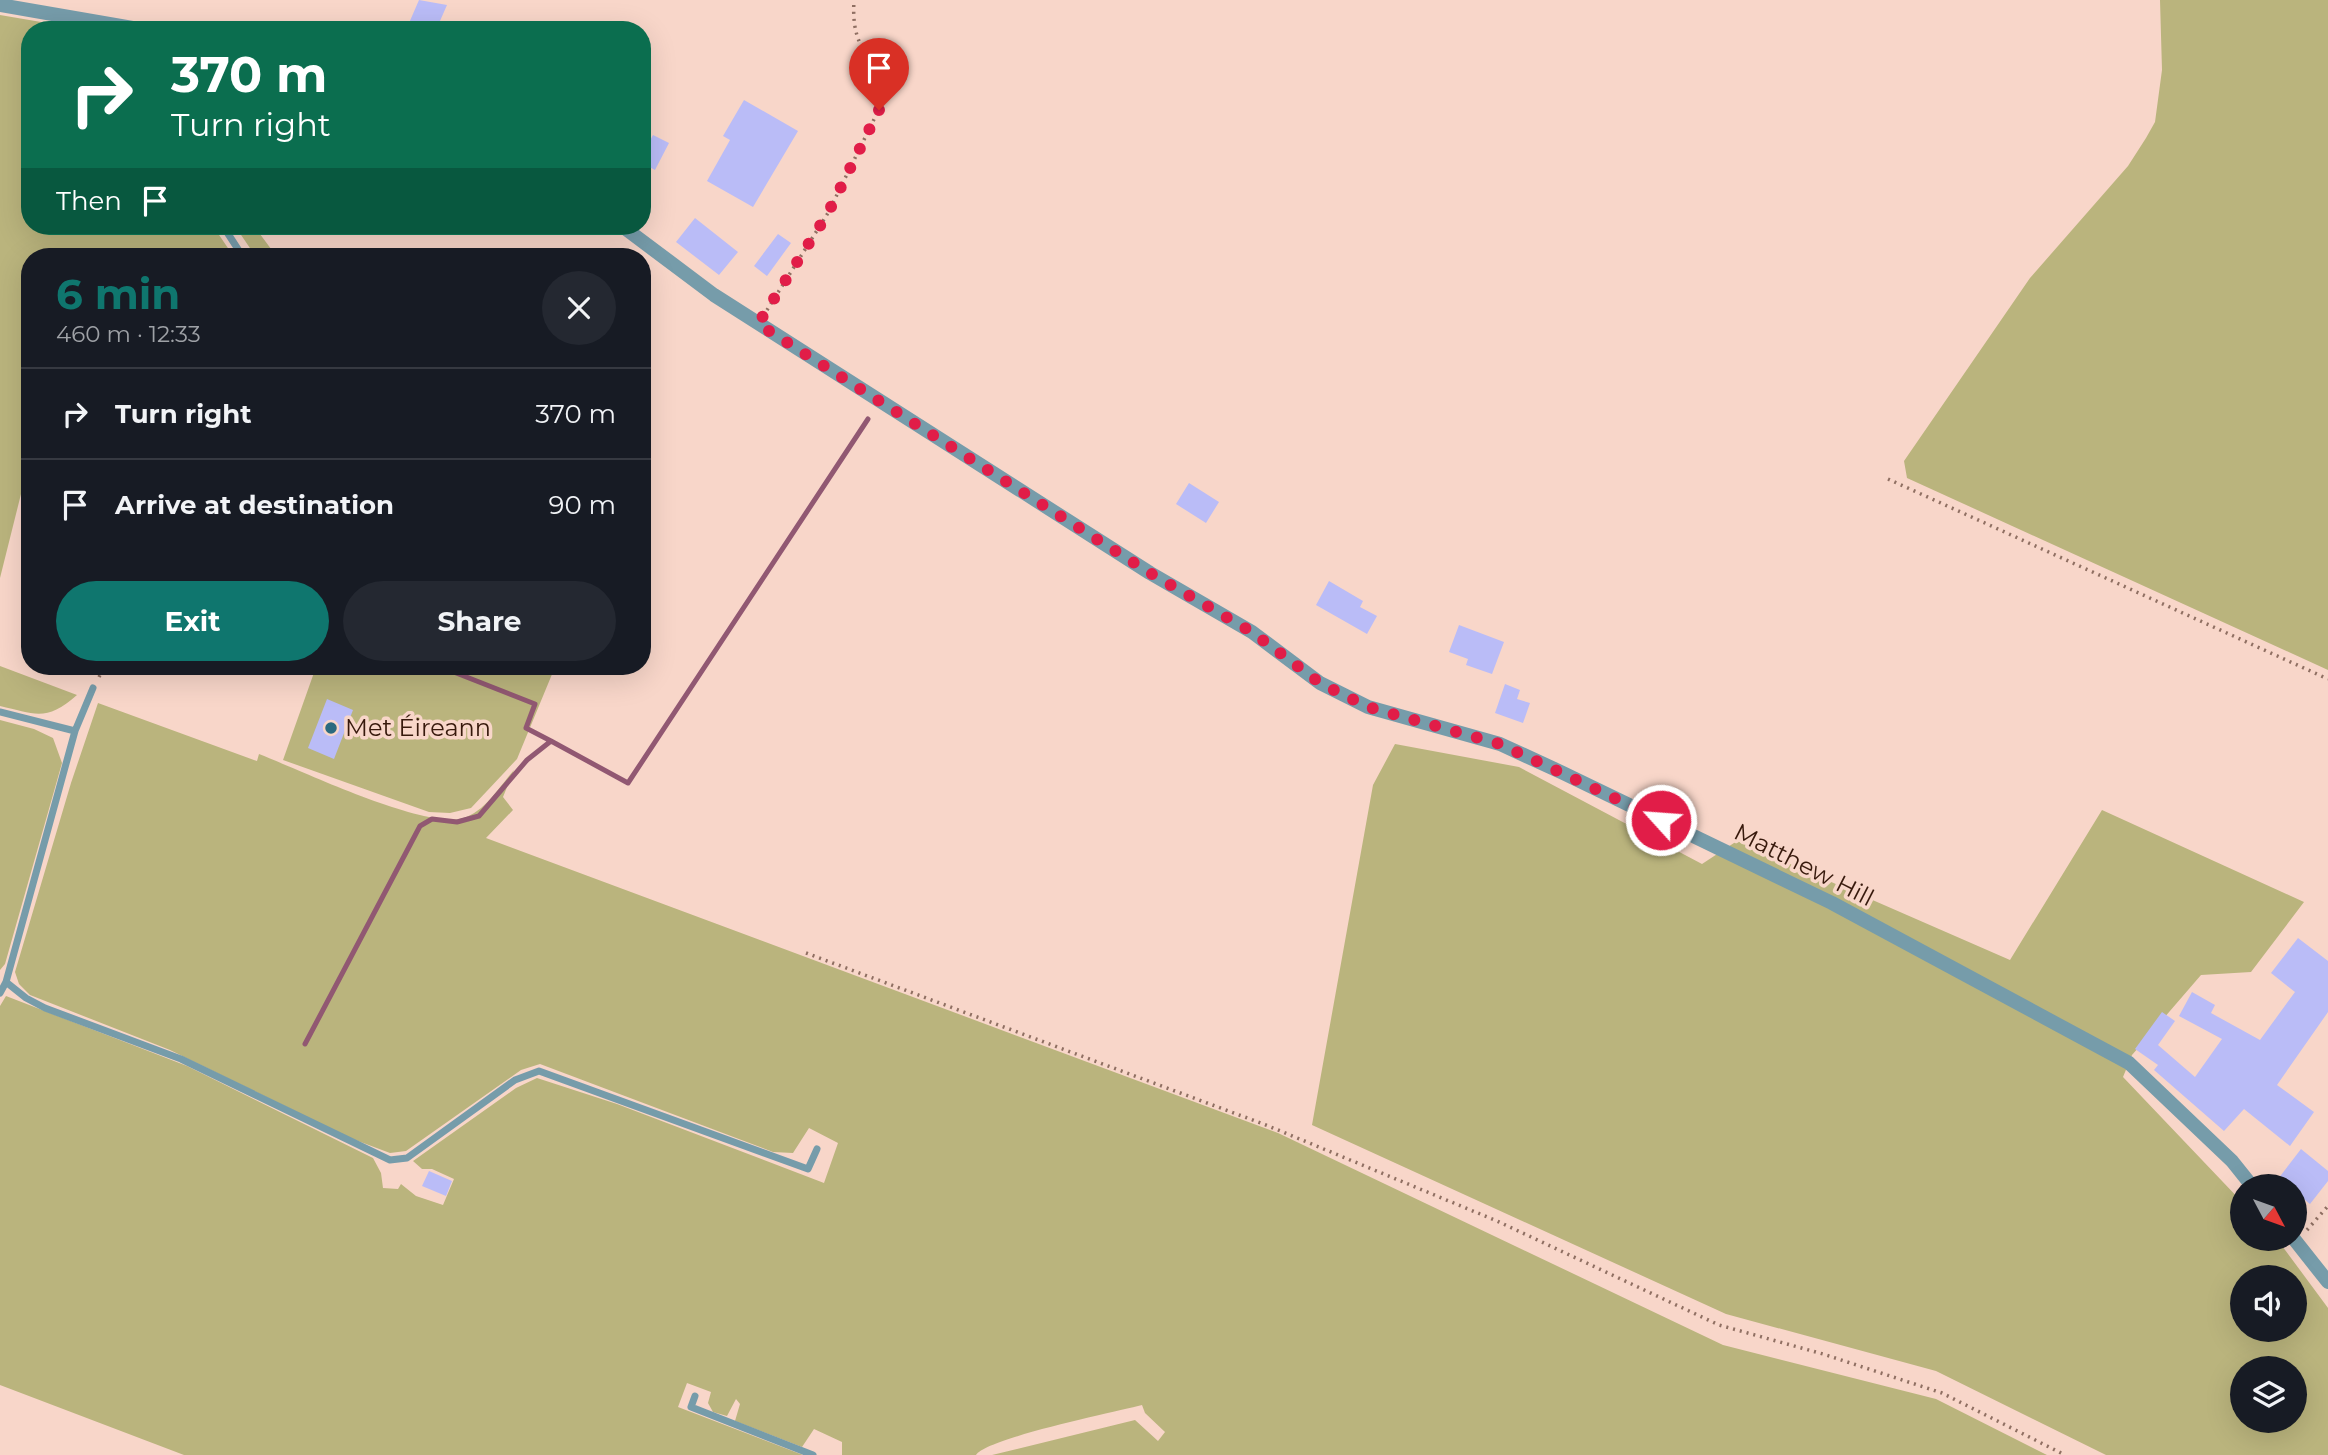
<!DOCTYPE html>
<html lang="en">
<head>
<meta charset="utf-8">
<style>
  :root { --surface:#171b24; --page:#242831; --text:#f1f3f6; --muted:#9ea1a6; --line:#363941; --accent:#0f766e }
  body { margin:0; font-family:Montserrat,sans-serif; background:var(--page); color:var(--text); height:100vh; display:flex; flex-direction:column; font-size:26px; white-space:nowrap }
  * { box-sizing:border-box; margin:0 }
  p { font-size:23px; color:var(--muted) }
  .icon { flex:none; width:38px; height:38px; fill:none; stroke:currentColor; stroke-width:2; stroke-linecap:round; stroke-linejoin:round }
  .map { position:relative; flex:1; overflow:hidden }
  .details { position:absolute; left:21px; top:248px; width:630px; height:427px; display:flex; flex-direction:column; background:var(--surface); border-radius:28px; box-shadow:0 7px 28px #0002 }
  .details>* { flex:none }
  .hud { position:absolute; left:21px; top:21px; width:630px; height:214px; border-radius:28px; box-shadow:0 7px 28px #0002; background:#0b6e4f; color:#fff; overflow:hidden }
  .needle { width:46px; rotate:131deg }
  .fabs { position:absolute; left:2230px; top:1174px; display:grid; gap:14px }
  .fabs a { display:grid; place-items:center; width:77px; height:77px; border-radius:50%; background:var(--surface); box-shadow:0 7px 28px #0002; font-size:35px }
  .pin { position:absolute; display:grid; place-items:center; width:60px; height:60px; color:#fff; margin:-72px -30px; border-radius:50% 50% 50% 0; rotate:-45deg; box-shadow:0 0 7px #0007 }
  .pin .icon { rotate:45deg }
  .me { position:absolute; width:77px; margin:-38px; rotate:296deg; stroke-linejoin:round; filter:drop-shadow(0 0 5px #0008) }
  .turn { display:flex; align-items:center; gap:24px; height:147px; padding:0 35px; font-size:32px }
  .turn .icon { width:91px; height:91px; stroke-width:2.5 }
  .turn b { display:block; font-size:49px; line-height:60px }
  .then { display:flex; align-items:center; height:66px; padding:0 35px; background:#0003; gap:14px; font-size:26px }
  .round { display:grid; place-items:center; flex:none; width:74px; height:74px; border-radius:37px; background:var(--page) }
  .head { display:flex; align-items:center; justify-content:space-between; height:119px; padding:0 35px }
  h1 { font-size:42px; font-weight:700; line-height:52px; color:var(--accent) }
  .action { display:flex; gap:14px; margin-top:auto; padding:14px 35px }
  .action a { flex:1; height:80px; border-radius:42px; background:var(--accent); color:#fff; font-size:28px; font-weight:700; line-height:80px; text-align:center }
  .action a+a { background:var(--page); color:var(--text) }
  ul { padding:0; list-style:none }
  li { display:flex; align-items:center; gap:21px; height:91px; padding:0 35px; border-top:2px solid var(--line) }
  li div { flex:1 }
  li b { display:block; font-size:26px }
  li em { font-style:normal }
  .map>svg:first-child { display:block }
  .green { fill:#bab47d; fill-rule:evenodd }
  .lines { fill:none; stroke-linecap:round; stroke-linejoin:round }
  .stream { stroke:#915872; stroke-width:5 }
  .building { fill:#babcf7 }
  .path { stroke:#8f6f62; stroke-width:3.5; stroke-dasharray:2 5; stroke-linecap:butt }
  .lane { stroke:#769caa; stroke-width:7 }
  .street { stroke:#769caa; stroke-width:14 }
  .route { stroke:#e11d48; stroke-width:12; stroke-dasharray:0 21.6 }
  .poi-dot { fill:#2b6a7f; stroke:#f8d6c9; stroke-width:2.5 }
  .labels { text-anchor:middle; stroke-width:7; stroke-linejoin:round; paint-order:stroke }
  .poi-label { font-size:24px; fill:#37190c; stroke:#f8d6c9; text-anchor:start }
  .street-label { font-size:24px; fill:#37190c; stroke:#f8d6c9 }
</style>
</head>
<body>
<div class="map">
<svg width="2328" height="1455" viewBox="0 0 2328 1455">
  <rect width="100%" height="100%" fill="#f8d6c9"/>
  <path class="green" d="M2160 0H2328V670L1907 478 1904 461 2030 278 2128 166 2146 138 2155 122 2162 70Z
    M0 15 88 30H30V226H213L234 257H30V458L0 578Z
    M235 226H254L277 257H256Z
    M0 666 77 695C47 722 35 714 0 706Z
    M316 667H555L517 759 471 808 450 813 429 812 283 760Z
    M98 703 257 761 259 754C302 771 418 826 459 819 483 815 499 787 514 770L503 797 513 810 486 838 1278 1133 1723 1345 1936 1399 2047 1455H992L1135 1420 1158 1441 1165 1432 1145 1413 1142 1405C1115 1412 987 1438 976 1455H842V1442L814 1429 802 1447 735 1421 740 1404 736 1399 727 1416 713 1412 708 1403 711 1392 687 1383 678 1407 803 1455H184L0 1385V1006L6 996 187 1066 373 1158 381 1173 383 1188 398 1189 401 1184 416 1196 443 1205 454 1179 432 1169H422L413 1161 516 1088 537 1078 617 1104 824 1183 838 1143 809 1128 793 1153 773 1152 540 1064 521 1070 406 1151 390 1153 350 1138 170 1050 30 995 19 984 15 972 71 783Z
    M0 720 34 729 53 738 62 763 5 964 0 970Z
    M1395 744 1519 767 1702 864 1737 841 2010 960 2102 810 2304 902 2251 972 2201 975 2132 1055 2123 1077 2242 1202V1239H2277L2328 1308V1455H2106L1936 1371 1726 1314 1312 1125 1373 785ZM2242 1278H2294V1330H2242ZM2242 1368H2294V1421H2242Z"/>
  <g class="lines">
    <path class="stream" d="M551 741 628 783 868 419
      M305 1044 420 826 432 819 457 822 479 816 527 760 551 741 526 728 535 704 441 667"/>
  </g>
  <path class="building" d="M419 0 447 5 436 30H406Z
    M744 100 798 131 753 207 707 181 730 140 723 136Z
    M653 135 669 143 655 170 642 163V155Z
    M695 218 738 252 719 275 676 242Z
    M778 234 791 243 767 276 754 266Z
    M1189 483 1219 502 1206 523 1176 504Z
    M1329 581 1363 601 1360 607 1377 616 1367 634 1316 605Z
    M1459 625 1504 642 1492 674 1466 665 1468 659 1449 652Z
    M1505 684 1520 690 1517 699 1530 703 1523 723 1495 713Z
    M327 699 353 710 334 759 308 748Z
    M2298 938 2328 961V1012L2277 1085 2314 1112 2290 1146 2244 1109 2224 1131 2154 1070 2158 1065 2135 1049 2162 1012 2175 1021 2158 1045 2195 1077 2222 1039 2179 1016 2192 992 2215 1005 2211 1013 2260 1040 2295 992 2271 973Z
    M2301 1149 2328 1171V1181L2310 1204 2294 1191V1186H2288L2278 1179Z
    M429 1171 452 1181 446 1196 422 1186Z"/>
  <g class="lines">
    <path class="path" d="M767 310 828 213 885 97 883 73C859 50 852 33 854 0
      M1888 479 2328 679
      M99 677 104 667
      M806 953 1266 1125 1497 1221 1719 1325 1823 1354 1942 1393 2065 1455
      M2307 1230 2328 1206"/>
    <path class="lane" d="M223 226 243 257
      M363 667 373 670
      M0 712 75 731
      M6 982 26 998 45 1008 181 1059 390 1160 407 1158 515 1080 539 1071 808 1169 817 1149
      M0 993 6 982 75 731 93 688
      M695 1396 691 1407 813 1455"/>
    <path class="street" d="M0 5 144 30
      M622 226 714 295 1150 573 1252 632 1320 683 1368 707 1500 744 1563 773 1832 903 2129 1063 2232 1161 2252 1186
      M2294 1239 2328 1282"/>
  </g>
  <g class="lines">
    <path class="route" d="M879 110 828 213 758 324 1150 573 1252 632 1320 683 1368 707 1500 744 1661 820"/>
  </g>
  <circle class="poi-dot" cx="331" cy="728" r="7"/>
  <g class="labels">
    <g class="poi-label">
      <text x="345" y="736">Met Éireann</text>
    </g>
    <g class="street-label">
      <text transform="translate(1804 865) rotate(27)" y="8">Matthew Hill</text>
    </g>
  </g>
</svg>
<div class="fabs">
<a><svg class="needle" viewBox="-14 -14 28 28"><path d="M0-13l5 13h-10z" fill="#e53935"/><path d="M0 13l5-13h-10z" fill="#9ea1a6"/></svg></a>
<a><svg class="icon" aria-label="sound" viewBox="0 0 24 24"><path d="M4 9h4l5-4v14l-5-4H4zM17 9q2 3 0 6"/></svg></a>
<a><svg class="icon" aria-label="layers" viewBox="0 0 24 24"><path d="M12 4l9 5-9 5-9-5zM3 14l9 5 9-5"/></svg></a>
</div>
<div class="pin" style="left:879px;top:110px;background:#d93025"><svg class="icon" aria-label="arrive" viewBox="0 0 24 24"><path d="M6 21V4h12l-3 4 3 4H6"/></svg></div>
<svg class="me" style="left:1661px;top:820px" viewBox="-20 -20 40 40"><circle r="17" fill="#e11d48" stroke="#fff" stroke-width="3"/><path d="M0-11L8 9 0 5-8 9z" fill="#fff"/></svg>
<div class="hud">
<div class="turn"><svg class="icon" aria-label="right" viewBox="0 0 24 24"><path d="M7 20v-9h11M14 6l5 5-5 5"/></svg><div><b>370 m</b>Turn right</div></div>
<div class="then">Then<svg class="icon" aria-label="arrive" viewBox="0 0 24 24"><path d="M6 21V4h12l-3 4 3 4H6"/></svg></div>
</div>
<section class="details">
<div class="head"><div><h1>6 min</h1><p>460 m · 12:33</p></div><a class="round"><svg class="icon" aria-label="close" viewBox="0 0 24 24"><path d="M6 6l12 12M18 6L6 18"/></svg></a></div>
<ul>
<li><svg class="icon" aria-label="right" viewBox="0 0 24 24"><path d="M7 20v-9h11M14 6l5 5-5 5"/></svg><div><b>Turn right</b></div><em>370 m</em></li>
<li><svg class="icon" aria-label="arrive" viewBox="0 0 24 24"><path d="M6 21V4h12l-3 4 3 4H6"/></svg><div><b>Arrive at destination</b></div><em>90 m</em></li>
</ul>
<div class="action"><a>Exit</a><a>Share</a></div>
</section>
</div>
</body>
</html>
